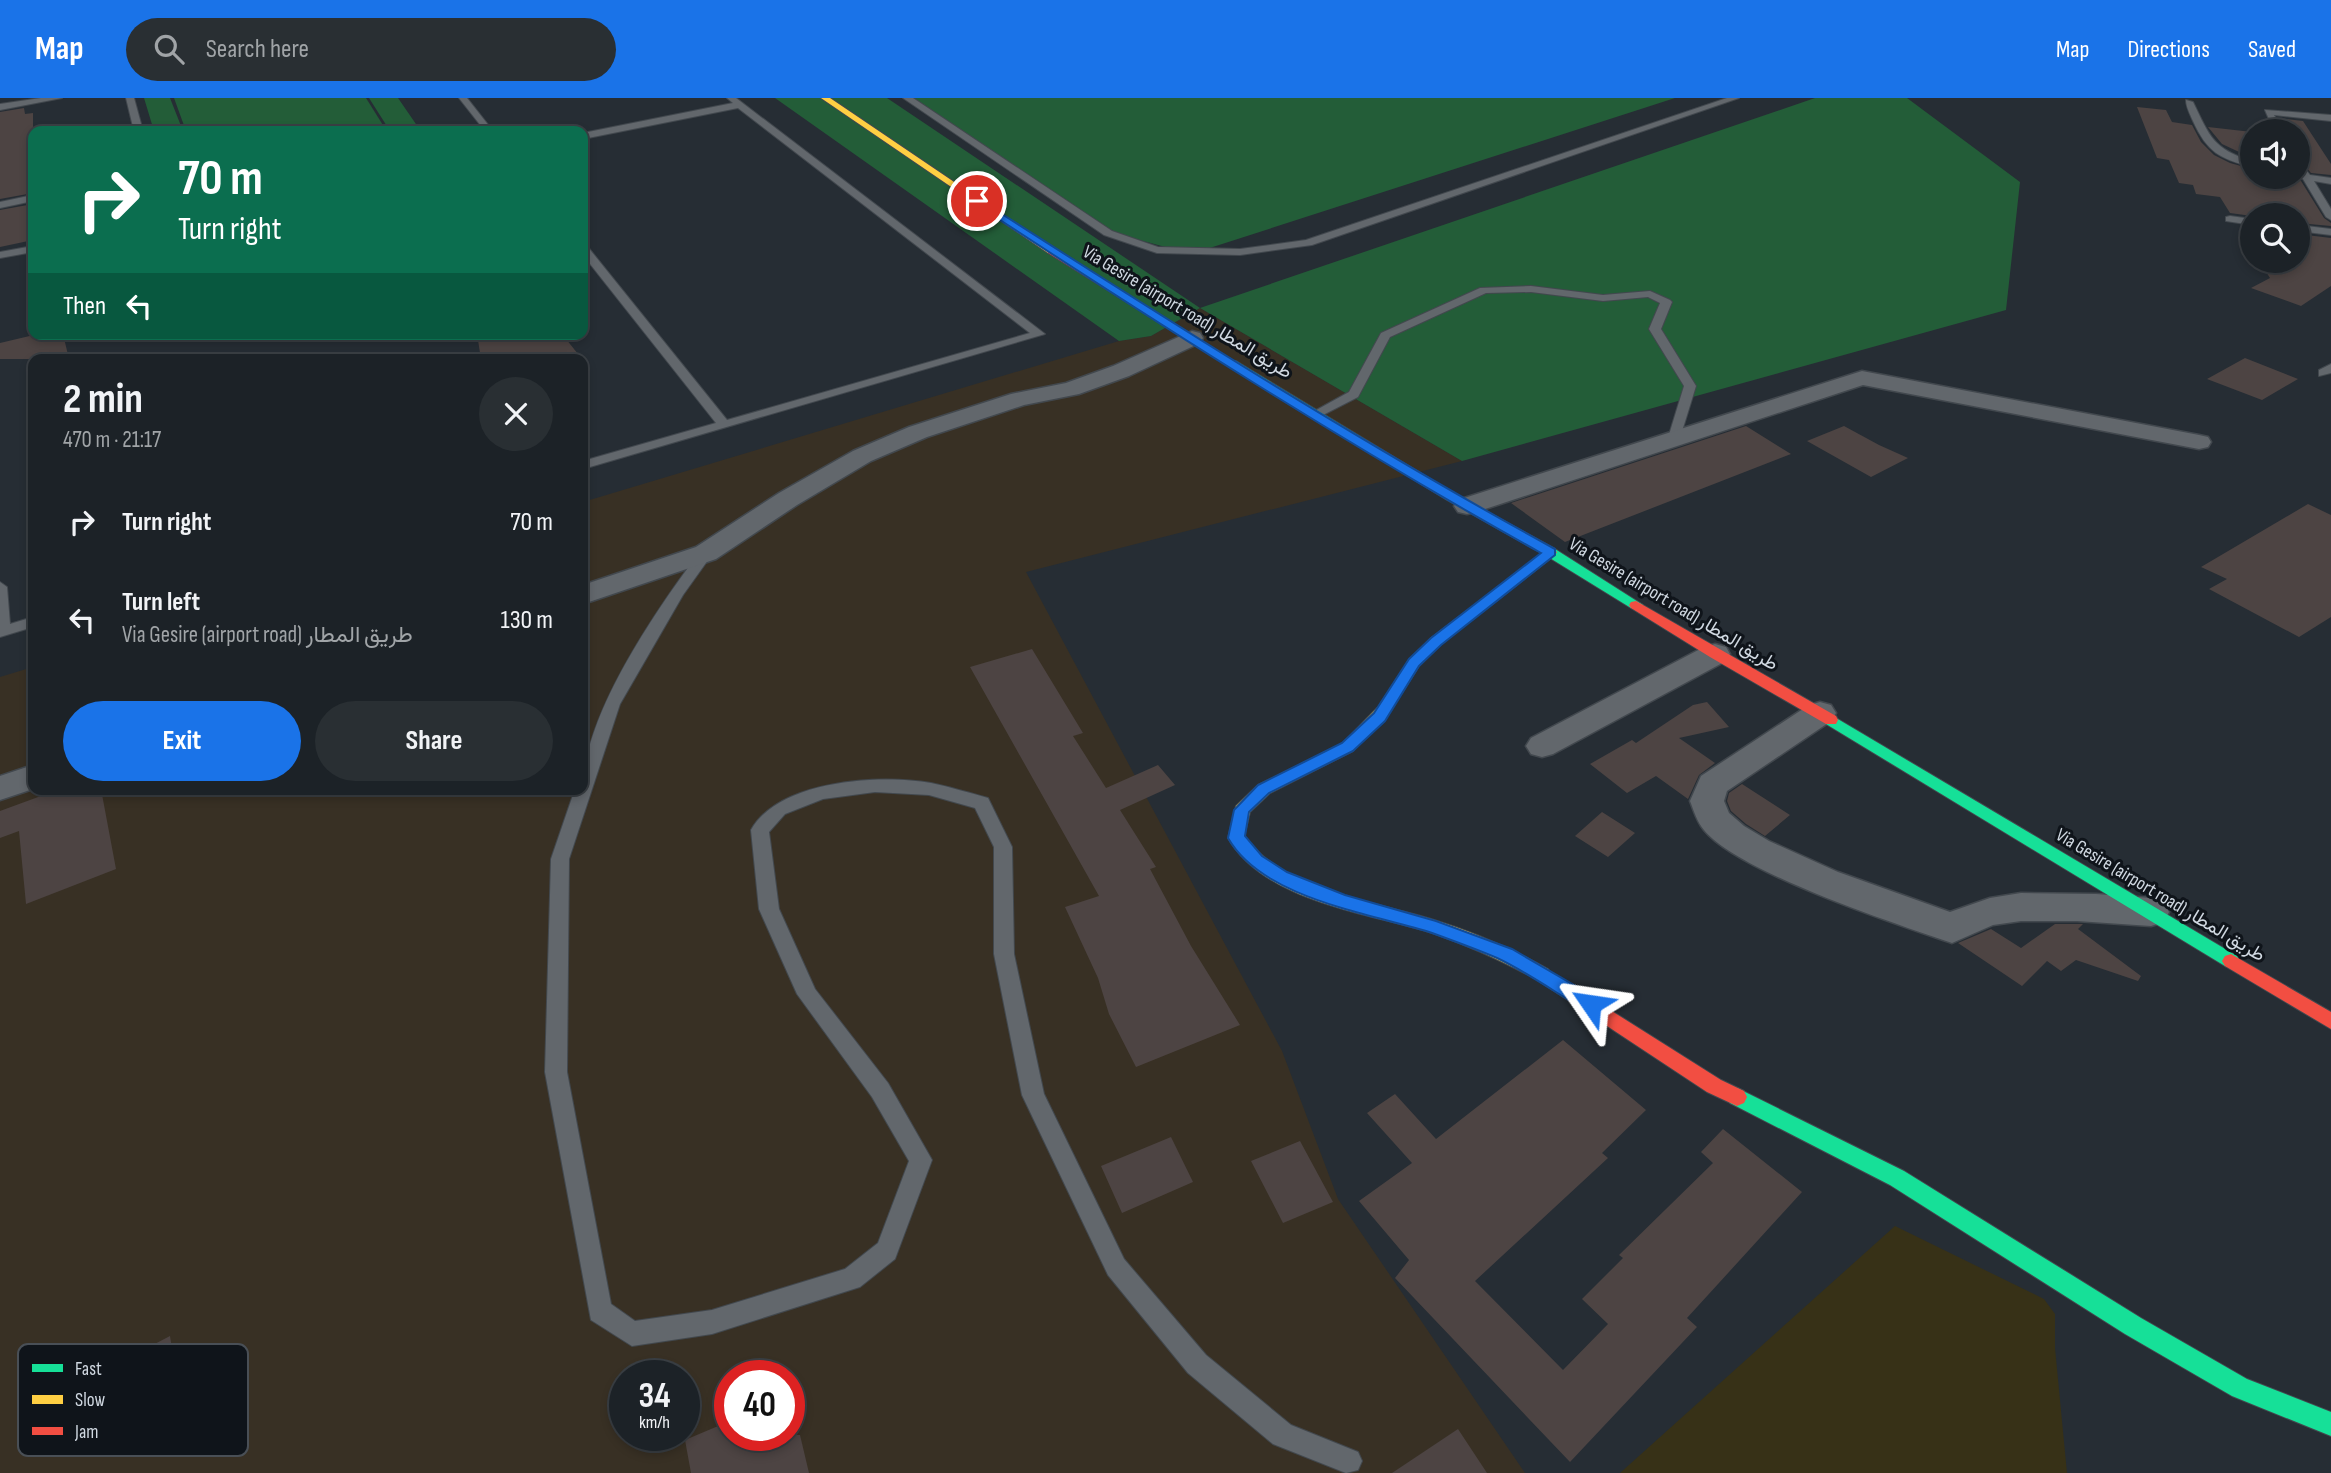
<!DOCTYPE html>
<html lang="en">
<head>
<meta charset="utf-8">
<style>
  :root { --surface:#1c2227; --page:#292f33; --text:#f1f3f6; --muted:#a0a4a7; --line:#3a3f44; --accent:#1a73e8 }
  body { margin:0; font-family:"Sofia Sans Condensed",Vazirmatn,sans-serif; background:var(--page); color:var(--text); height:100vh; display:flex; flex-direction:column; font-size:26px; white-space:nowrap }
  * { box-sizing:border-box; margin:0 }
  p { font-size:23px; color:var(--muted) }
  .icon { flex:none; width:38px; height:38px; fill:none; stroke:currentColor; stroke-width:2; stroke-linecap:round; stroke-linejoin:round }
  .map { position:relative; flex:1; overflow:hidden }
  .panel { position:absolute; left:28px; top:256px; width:560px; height:441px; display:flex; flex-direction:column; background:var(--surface); border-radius:14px; box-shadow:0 4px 10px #0003,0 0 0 2px var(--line) }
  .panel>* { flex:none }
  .top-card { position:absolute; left:28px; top:28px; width:560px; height:214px; border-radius:14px; box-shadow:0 4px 10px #0003,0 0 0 2px var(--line); background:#0b6e4f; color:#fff; overflow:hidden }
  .controls { position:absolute; left:2240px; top:21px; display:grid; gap:14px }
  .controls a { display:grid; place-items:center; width:70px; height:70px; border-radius:50%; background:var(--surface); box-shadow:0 4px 10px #0003,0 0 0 2px var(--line); font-size:35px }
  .speed { position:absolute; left:609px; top:1262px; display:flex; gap:14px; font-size:35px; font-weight:700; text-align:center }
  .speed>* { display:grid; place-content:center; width:91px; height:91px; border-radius:50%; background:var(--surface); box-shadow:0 4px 10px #0003,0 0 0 2px var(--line); line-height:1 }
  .speed small { font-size:18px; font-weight:400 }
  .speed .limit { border:10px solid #d22; background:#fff; color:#111 }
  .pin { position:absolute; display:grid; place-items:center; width:60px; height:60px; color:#fff; margin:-30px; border:4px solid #fff; border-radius:50%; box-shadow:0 2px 7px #0007 }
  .me { position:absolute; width:77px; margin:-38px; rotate:302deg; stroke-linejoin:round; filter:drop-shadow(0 0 5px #0008) }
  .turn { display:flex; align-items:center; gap:24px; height:147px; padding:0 35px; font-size:32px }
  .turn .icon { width:91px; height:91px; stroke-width:2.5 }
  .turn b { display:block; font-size:49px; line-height:60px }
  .then { display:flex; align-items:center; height:66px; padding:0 35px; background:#0003; gap:14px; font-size:26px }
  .round { display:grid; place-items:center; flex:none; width:74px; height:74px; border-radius:37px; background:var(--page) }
  .headline { display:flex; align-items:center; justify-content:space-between; height:119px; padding:0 35px }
  h1 { font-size:42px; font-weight:700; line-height:52px }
  .primary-button { display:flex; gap:14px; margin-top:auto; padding:14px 35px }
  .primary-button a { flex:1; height:80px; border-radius:42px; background:var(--accent); color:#fff; font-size:28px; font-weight:700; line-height:80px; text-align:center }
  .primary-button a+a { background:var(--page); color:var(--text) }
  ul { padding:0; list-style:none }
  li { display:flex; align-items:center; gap:21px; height:98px; padding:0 35px }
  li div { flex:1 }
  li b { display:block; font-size:26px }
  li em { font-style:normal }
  header { display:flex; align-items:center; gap:42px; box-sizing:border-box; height:98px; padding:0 35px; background:var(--accent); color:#fff }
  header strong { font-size:33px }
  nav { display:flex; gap:38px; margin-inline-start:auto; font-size:24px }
  .search { width:490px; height:63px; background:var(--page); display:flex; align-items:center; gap:18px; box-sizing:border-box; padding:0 24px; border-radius:38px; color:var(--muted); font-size:26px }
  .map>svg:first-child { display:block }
  .industrial { fill:#383024; fill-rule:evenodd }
  .green { fill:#235d38 }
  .sand { fill:#373117 }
  .building { fill:#4d4443 }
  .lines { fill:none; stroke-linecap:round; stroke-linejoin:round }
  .lane-casing { stroke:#42484e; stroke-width:2 }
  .street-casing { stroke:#42484e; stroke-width:3 }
  .fast-casing { stroke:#42484e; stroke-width:2 }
  .slow-casing { stroke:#42484e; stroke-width:2 }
  .jam-casing { stroke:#42484e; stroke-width:2 }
  .lane { fill:#62676c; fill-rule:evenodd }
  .street { fill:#62676c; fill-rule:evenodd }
  .fast { fill:#16e098; fill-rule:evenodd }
  .slow { fill:#ffcf43; fill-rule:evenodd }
  .jam { fill:#f24e42; fill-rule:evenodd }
  .route { fill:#1a73e8; stroke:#114b97; stroke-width:2 }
  .labels { text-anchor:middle; stroke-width:6; stroke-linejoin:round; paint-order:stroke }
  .street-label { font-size:19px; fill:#d0d8e1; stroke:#0f141a }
  .key { fill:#0f141a; stroke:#494f56; stroke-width:2 }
  .key-label { font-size:19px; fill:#d0d8e1 }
</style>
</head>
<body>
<header>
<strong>Map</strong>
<div class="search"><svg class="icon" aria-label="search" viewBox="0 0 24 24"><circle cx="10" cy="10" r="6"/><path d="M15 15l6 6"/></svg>Search here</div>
<nav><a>Map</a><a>Directions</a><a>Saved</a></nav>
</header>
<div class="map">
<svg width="2331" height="1375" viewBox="0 0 2331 1375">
  <rect width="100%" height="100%" fill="#262d34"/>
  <path class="industrial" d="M1200 210 1462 363 1026 474 1282 953 1338 1101 1525 1375H0V579L33 569V691H583V404L1119 243 1151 238ZM625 1278H684V1337H625ZM730 1278H789V1337H730Z"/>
  <path class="green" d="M144 0H170L183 33H154Z
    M174 0H366L386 32 186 33Z
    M369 0H398L418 29 416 33H390Z
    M775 0H887L1200 210 1815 0H1907L2020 84 2006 212 1462 363 1200 210 1151 238 1119 243Z
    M908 0H1675L1191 156 1099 131Z"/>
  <path class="sand" d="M1895 1128 2044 1201 2055 1216V1250L2067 1375H1620Z"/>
  <path class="building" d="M2137 9 2166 12 2172 24 2192 27 2201 44 2214 57 2230 65 2252 71V79H2294L2301 83 2324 120 2331 125V128L2298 125V117L2252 118 2230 115 2220 99 2196 96 2193 87 2179 85 2169 62 2157 60Z
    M24 10 25 16 33 15V95L0 101V14Z
    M2279 20 2303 23 2331 66V77L2311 75 2298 60V33H2286Z
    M2208 29 2252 34V60L2222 46Z
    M33 106V142L0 149V112Z
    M2298 136 2331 140V188L2301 208 2251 190 2270 180 2259 163H2298Z
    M38 236H63L69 261H0V245Z
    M477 236H562L582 261H481Z
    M2245 260 2298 281 2262 302 2207 281Z
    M1746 328 1791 356 1565 444 1511 405Z
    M1844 328 1879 347 1908 360 1871 379 1807 343Z
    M2308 406 2331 417V519L2299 539 2209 491 2227 481 2201 469Z
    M1032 551 1083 635 1073 638 1106 690 1158 667 1175 687 1120 712 1156 769 1150 771 1191 848 1240 927 1136 969 1109 916 1098 880 1065 809 1099 798 970 569Z
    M1707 604 1729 629 1679 640 1715 665 1699 677 1688 701 1656 678 1627 695 1590 666 1632 642 1636 645 1693 607Z
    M1742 686 1790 717 1765 738 1746 726 1731 713 1727 703 1729 695Z
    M60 691H101L116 771 26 806 19 733 0 740V713Z
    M1602 714 1635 735 1608 759 1575 738Z
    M2055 826H2083L2078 831 2141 878 2138 883 2076 862 2061 873 2047 863 2022 888 1958 845 1991 831 2021 850Z
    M1563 942 1646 1012 1602 1055 1608 1060 1475 1183 1563 1272 1608 1226 1582 1201 1623 1160 1619 1157 1713 1065 1701 1054 1723 1031 1802 1094 1687 1220 1697 1229 1570 1364 1395 1180 1409 1162 1359 1103 1412 1065 1367 1015 1395 996 1436 1041Z
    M1171 1039 1193 1084 1122 1115 1101 1068Z
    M1300 1043 1333 1104 1283 1125 1251 1063Z
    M170 1238 178 1289 109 1326 103 1273Z
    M730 1323V1337H800L809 1375H691L685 1342Z
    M1458 1331 1487 1375H1392Z"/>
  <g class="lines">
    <g class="lane-casing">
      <path id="lane" d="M41 0H62L0 12V6Z
        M126 0H134L143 33H134Z
        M459 0H467L493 33H485Z
        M727 0H736L1045 236 583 371V363L716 325 583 157V147L587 148 727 322 1030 235 738 10 583 41V35L733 5Z
        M903 0H913L1112 133 1158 149 1240 151 1306 142 1727 0H1739L1312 147 1240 157 1157 155 1104 137Z
        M2186 2 2193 4C2210 39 2213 51 2252 63V69C2220 61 2207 54 2193 23 2190 16 2186 9 2186 2Z
        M2265 12 2331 17V23L2274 17 2283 33H2274Z
        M2298 62 2310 77 2331 80V86L2314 83 2331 111V122L2326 119 2303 81 2296 79 2299 75Z
        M33 97V103L0 110V104Z
        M2230 118 2252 121V127L2226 123V119Z
        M2298 127 2331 131V137L2298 133Z
        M33 148V154L0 160V154Z
        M1531 188 1603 197 1650 193 1670 202 1672 204 1661 231 1696 288 1679 343H1669L1668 340 1684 288 1649 231 1660 205 1648 199 1603 203 1531 194 1486 195 1390 239 1358 299 1321 318 1317 319 1311 315 1349 294 1381 235 1480 190Z
        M2331 266V275L2319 278V272Z
        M706 451 713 455 683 497 620 606 569 761 567 974 611 1206 635 1223 712 1212 845 1171 878 1145 909 1063 872 999 797 896 759 811 751 732C779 682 880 676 931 685 950 689 970 695 988 700L1012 749 1014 856 1044 996 1124 1161 1206 1257 1291 1327 1358 1354 1362 1363 1358 1372 1346 1375 1273 1346 1188 1275 1108 1177 1022 997 994 856V749L975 710 929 697 875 694 823 701 785 716 769 734 779 811 815 891 888 985 932 1062 895 1161 860 1189 712 1236 632 1248 591 1222 545 974 551 761 575 691H583C583 617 657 511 701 452Z
        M0 484 7 489 10 526 33 519V529L0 539Z"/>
    </g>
    <g class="street-casing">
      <path id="street" d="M1192 233 1200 235 1203 240 1200 245 1129 278 1079 296 1024 307 927 339 871 363 797 407 716 461 583 506V487L696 449 779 395 853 353 909 329 1011 296 1066 285 1113 268Z
        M1862 273 2199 337 2208 339 2211 344 2208 349 2199 351 1863 287 1476 414 1467 416 1458 414 1454 408 1458 402Z
        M1715 546 1726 549 1730 556 1726 563 1553 656 1542 659 1531 656 1526 648 1531 640 1704 549Z
        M1820 604 1831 607 1836 615 1831 623 1727 693 1724 703 1729 715 1744 728 1769 743 1838 774 1950 814 1990 800 2021 795 2096 796 2151 800 2164 804 2169 814 2164 824 2151 828 2077 823H2021L1993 827 1952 845C1896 826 1738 774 1704 732 1697 724 1694 713 1690 703L1701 678 1809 607Z
        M33 667V691L0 702V678Z"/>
    </g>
    <g class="fast-casing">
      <path id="fast" d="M1228 263H1236L1455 396 1555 451 1643 507 1636 511 1631 510 1545 457 1447 402 1228 267Z
        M1831 617 2237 858 2240 863 2237 868 2231 870 2225 868 1826 626 1824 622 1826 618Z
        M1737 990 1904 1073 2141 1220 2247 1281 2331 1314V1338L2232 1298 2125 1236 1890 1087 1730 1005 1727 999 1730 993Z"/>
    </g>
    <g class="slow-casing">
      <path id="slow" d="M821 0H830L1056 153 1048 155Z
        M1382 609 1389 614 1387 618 1353 653 1270 695 1250 714 1244 739C1289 795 1370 802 1434 822 1474 834 1512 851 1548 871L1551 876 1548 881 1542 883 1536 881C1504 864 1472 849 1438 837 1373 815 1265 805 1228 740L1236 708 1258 687 1343 645 1377 610Z"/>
    </g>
    <g class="jam-casing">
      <path id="jam" d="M1048 151H1054L1237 265 1228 267 1048 155Z
        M1550 450 1557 454 1555 457 1441 546 1419 568 1387 618H1377L1375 614 1409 562 1431 540Z
        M1636 503 1836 618 1838 622 1836 626H1826L1710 559 1631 510 1629 507 1631 504Z
        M2231 856 2331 914V931L2225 868 2222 863 2225 858Z
        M1542 869 1721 982 1744 993 1747 999 1744 1005 1737 1008 1707 994 1536 881 1533 876 1536 871Z"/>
    </g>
    <use href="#lane" class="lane"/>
    <use href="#street" class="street"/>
    <use href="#fast" class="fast"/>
    <use href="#slow" class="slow"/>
    <use href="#jam" class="jam"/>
  </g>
  <path class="route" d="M974 102H980C1169 223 1358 343 1555 451V457L1441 547 1419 568 1385 623 1353 653 1269 695 1249 714 1245 738 1262 758 1287 774 1345 797 1436 823 1512 851 1598 901 1601 906 1598 912 1591 914 1585 912C1556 895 1527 874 1497 860 1476 851 1454 843 1432 835 1369 815 1263 801 1228 740L1234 712 1258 687 1342 645 1374 615 1409 561 1431 540 1541 455C1347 347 1160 227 974 105Z"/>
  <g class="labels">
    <g class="street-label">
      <text transform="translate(1188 213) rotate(31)" y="7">Via Gesire (airport road) طريق المطار</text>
      <text transform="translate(1674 505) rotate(31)" y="7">Via Gesire (airport road) طريق المطار</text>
      <text transform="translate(2161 796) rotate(31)" y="7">Via Gesire (airport road) طريق المطار</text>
    </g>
  </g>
  <rect x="18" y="1246" width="230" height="112" rx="10" class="key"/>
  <rect x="32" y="1266" width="31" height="8" fill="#16e098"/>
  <rect x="32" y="1297" width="31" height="9" fill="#ffcf43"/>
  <rect x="32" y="1329" width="31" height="8" fill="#f24e42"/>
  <g class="key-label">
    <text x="75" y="1277">Fast</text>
    <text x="75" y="1308">Slow</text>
    <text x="75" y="1340">Jam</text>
  </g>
</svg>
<div class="controls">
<a><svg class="icon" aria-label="sound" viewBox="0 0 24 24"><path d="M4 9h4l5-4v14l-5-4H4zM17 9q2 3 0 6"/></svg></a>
<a><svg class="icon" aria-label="search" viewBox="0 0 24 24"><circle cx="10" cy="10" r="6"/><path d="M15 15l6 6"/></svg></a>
</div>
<div class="speed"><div>34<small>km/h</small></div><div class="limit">40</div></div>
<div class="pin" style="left:977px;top:103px;background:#d93025"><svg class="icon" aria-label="arrive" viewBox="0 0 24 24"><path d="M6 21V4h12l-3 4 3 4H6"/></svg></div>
<svg class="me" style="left:1591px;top:906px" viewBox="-20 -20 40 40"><path d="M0-17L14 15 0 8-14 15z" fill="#1a73e8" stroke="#fff" stroke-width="4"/></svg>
<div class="top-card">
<div class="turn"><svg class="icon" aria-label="right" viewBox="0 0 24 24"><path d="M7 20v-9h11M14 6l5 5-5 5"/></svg><div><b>70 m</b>Turn right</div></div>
<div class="then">Then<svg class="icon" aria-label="left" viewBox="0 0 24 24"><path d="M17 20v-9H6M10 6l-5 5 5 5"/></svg></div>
</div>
<section class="panel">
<div class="headline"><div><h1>2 min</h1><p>470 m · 21:17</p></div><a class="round"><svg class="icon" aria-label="close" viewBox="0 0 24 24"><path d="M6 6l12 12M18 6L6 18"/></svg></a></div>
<ul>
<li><svg class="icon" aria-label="right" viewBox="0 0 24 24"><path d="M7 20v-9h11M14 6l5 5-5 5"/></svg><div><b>Turn right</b></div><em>70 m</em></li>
<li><svg class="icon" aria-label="left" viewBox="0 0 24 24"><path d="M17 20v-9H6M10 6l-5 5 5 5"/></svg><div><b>Turn left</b><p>Via Gesire (airport road) طريق المطار</p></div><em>130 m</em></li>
</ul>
<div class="primary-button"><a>Exit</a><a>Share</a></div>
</section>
</div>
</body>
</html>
